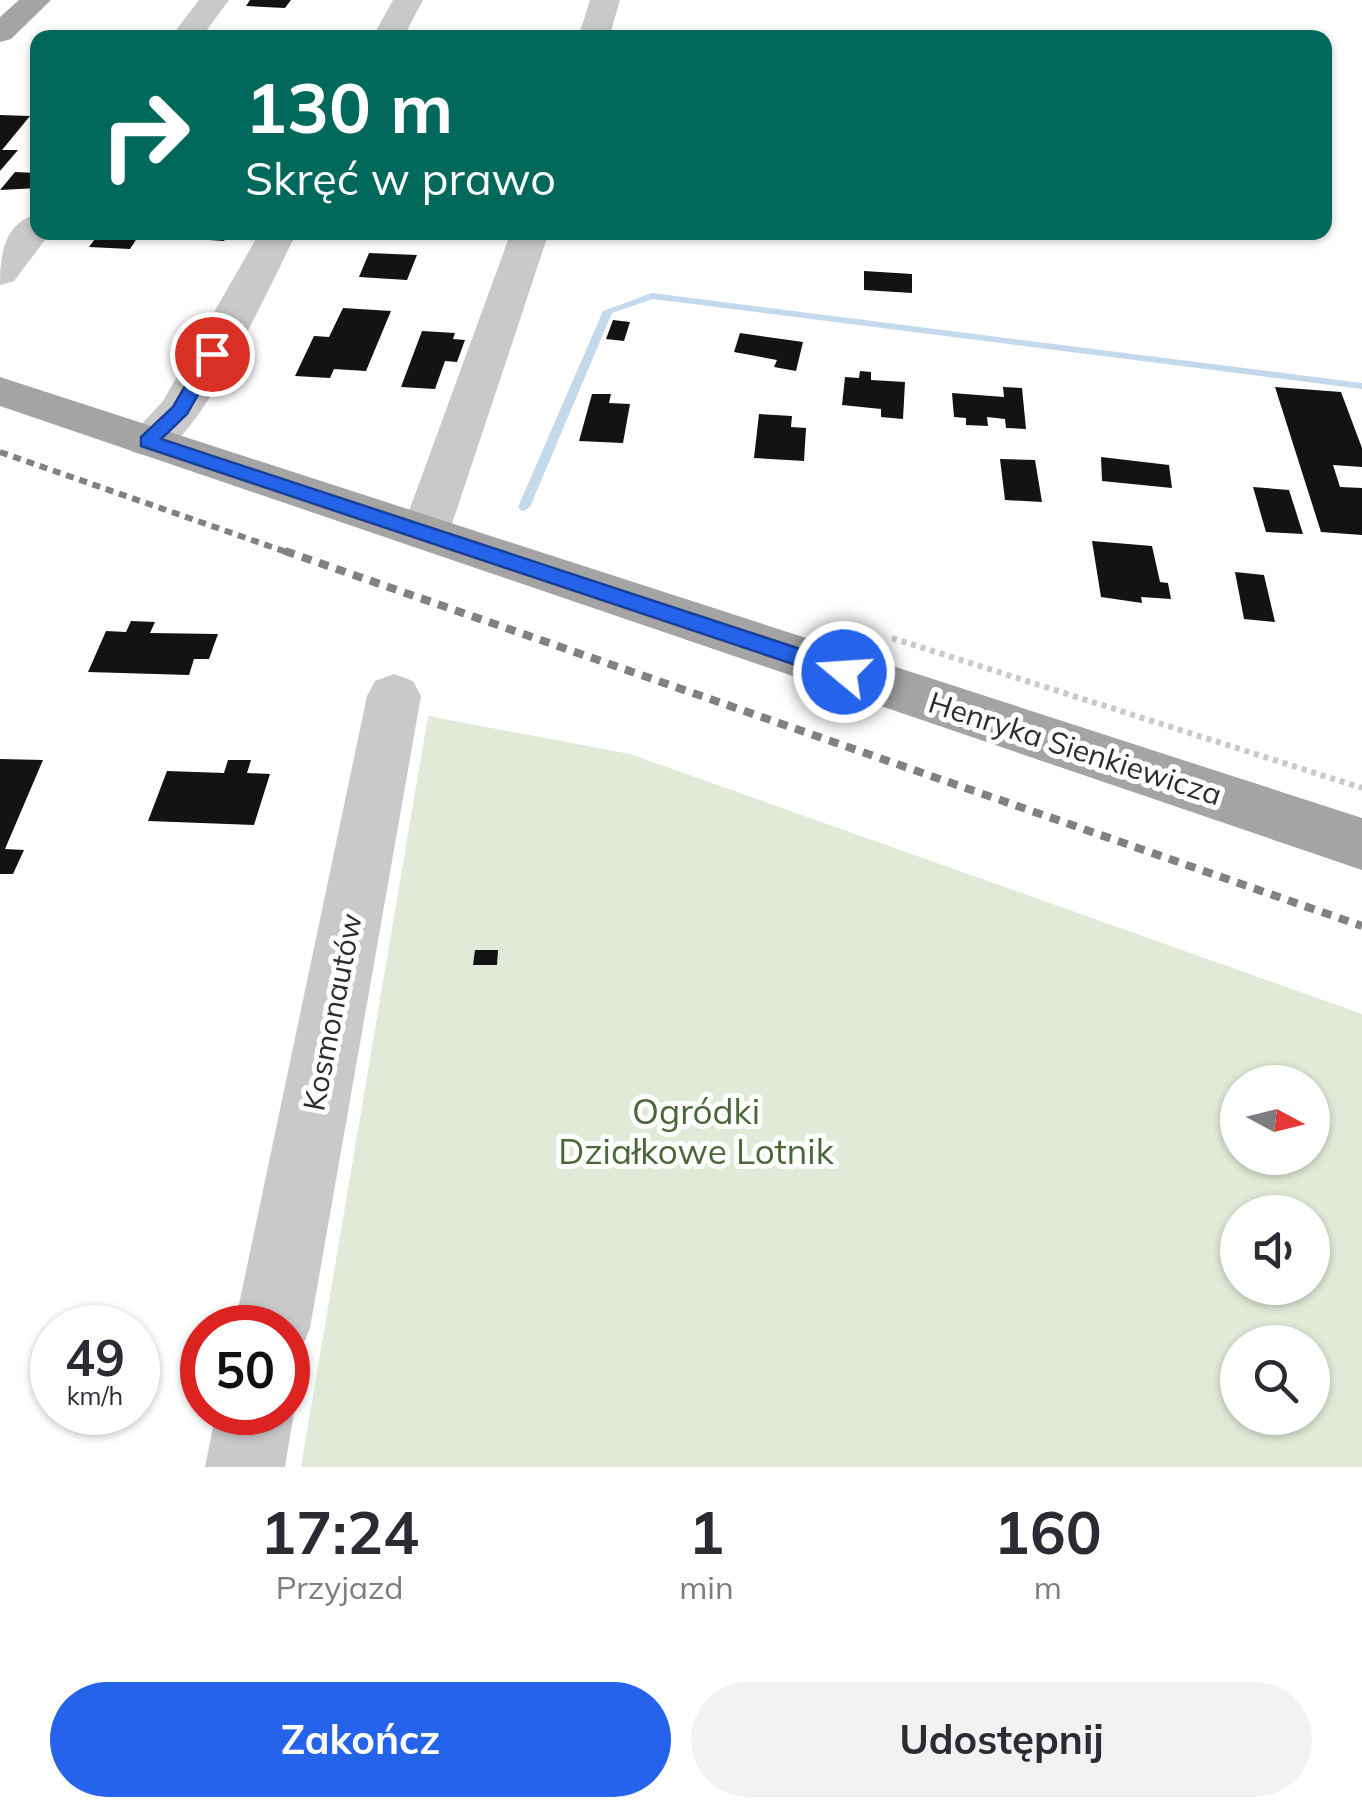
<!DOCTYPE html>
<html lang="pl">
<head>
<meta charset="utf-8">
<style>
  :root { --surface:#fff; --page:#f2f2f3; --text:#2b2b33; --muted:#7c7c81; --accent:#2563eb }
  body { margin:0; font-family:Mulish,sans-serif; background:var(--page); color:var(--text); height:100vh; display:flex; flex-direction:column; font-size:38px; white-space:nowrap }
  * { box-sizing:border-box; margin:0 }
  p { font-size:32px; color:var(--muted) }
  .icon { flex:none; width:55px; height:55px; fill:none; stroke:currentColor; stroke-width:2; stroke-linecap:round; stroke-linejoin:round }
  .map { position:relative; height:1467px; overflow:hidden }
  .panel { display:flex; flex-direction:column; background:var(--surface); flex:1 }
  .panel>* { flex:none }
  .guide { position:absolute; left:30px; top:30px; width:1302px; height:210px; border-radius:20px; box-shadow:0 2px 8px #0004; background:#00695c; color:#fff; overflow:hidden }
  .needle { width:65px; rotate:97deg }
  .tools { position:absolute; left:1220px; top:1065px; display:grid; gap:20px }
  .tools a { display:grid; place-items:center; width:110px; height:110px; border-radius:50%; background:var(--surface); box-shadow:0 2px 8px #0004; font-size:50px }
  .speed { position:absolute; left:30px; top:1305px; display:flex; gap:20px; font-size:50px; font-weight:700; text-align:center }
  .speed>* { display:grid; place-content:center; width:130px; height:130px; border-radius:50%; background:var(--surface); box-shadow:0 2px 8px #0004; line-height:1 }
  .speed small { font-size:25px; font-weight:400 }
  .speed .limit { border:15px solid #d22; background:#fff; color:#111 }
  .pin { position:absolute; display:grid; place-items:center; width:85px; height:85px; color:#fff; margin:-42px; border:5px solid #fff; border-radius:50%; box-shadow:0 2px 10px #0007 }
  .me { position:absolute; width:110px; margin:-55px; rotate:288deg; stroke-linejoin:round; filter:drop-shadow(0 0 8px #0008) }
  .turn { display:flex; align-items:center; gap:35px; height:210px; padding:0 50px; font-size:45px }
  .turn .icon { width:130px; height:130px; stroke-width:2.5 }
  .turn b { display:block; font-size:70px; line-height:85px }
  .eta { display:flex; justify-content:space-evenly; align-items:center; height:170px; text-align:center }
  .eta b { font-size:60px; font-weight:700; line-height:70px }
  .action { display:flex; gap:20px; margin-top:auto; padding:20px 50px }
  .action a { flex:1; height:115px; border-radius:60px; background:var(--accent); color:#fff; font-size:40px; font-weight:700; line-height:115px; text-align:center }
  .action a+a { background:var(--page); color:var(--text) }
  .map>svg:first-child { display:block }
  .green { fill:#e1ead8; fill-rule:evenodd }
  .lines { fill:none; stroke-linecap:round; stroke-linejoin:round }
  .stream { fill:#c4d9eb; fill-rule:evenodd }
  .building { fill:#131313 }
  .path { stroke:#c9c9c9; stroke-width:6; stroke-dasharray:5 5; stroke-linecap:butt }
  .minor { fill:#c9c9c9; fill-rule:evenodd }
  .major { fill:#a4a4a4; fill-rule:evenodd }
  .rail-far1 { stroke:#818181; stroke-width:6; stroke-dasharray:8 6; stroke-linecap:butt }
  .rail { stroke:#818181; stroke-width:8; stroke-dasharray:10 8; stroke-linecap:butt }
  .route { fill:#2563eb; stroke:#184099; stroke-width:2.5 }
  .labels { text-anchor:middle; stroke-width:10; stroke-linejoin:round; paint-order:stroke }
  .street-label { font-size:30px; fill:#2c2c2c; stroke:#fff }
  .near-park-label { font-size:35px; fill:#4b6739; stroke:#fff }
</style>
</head>
<body>
<div class="map">
<svg width="1362" height="1467" viewBox="0 0 1362 1467">
  <rect width="100%" height="100%" fill="#fff"/>
  <path class="green" d="M428 716 630 754 1362 1014V1467H301ZM1238 1082H1312V1158H1238ZM1238 1212H1312V1288H1238ZM1238 1342H1312V1418H1238Z"/>
  <g class="lines">
    <path class="stream" d="M652 293 1362 383V389L653 299 612 313 530 507 524 511 520 510 518 507 603 311Z"/>
  </g>
  <path class="building" d="M250 0H291L285 8 246 6Z
    M0 115 30 116 2 150H18L0 171Z
    M15 172 38 173V188L0 190Z
    M100 232H141L130 249 89 247Z
    M182 232H229L224 241 179 238Z
    M369 253 417 255 407 280 359 277Z
    M864 271 912 274V293L864 290Z
    M343 308 391 311 366 371 334 369 330 378 295 376 314 336 329 337Z
    M613 320 630 322 624 341 606 339Z
    M422 331 455 333 453 339 465 340 457 362 445 361 435 389 401 387Z
    M740 333 803 342 796 371 774 367 777 360 734 352Z
    M860 371 871 372V380L905 382 903 419 881 417V409L842 405 845 377 859 378Z
    M1003 387 1022 388 1026 429 1006 428 1005 419 987 417 988 426 966 425V418L954 417 952 393 1004 397Z
    M1275 387 1341 392 1362 448V467L1333 465 1340 487 1362 488V535L1321 532Z
    M592 394H611L609 403 630 404 623 443 579 441Z
    M759 414 792 416 791 427 806 428 804 461 754 458Z
    M1101 457 1169 465 1172 488 1102 481Z
    M1000 459 1035 460 1042 502 1005 500Z
    M1253 487 1289 490 1303 534 1266 532Z
    M1092 541 1152 546 1160 582 1168 583 1171 599 1141 597 1142 603 1101 597Z
    M1235 572 1264 575 1275 622 1244 619Z
    M131 621 155 622 150 633 218 634 209 659H194L189 675 88 672 106 631 126 632Z
    M0 759 43 760 5 849 24 850 13 874H0Z
    M228 760H251L247 773 270 774 254 825 148 821 167 771 224 773Z
    M475 950H498L497 965H473Z"/>
  <g class="lines">
    <path class="path" d="M892 638 1362 788"/>
    <path class="minor" d="M199 0H229L201 38H170Z
      M393 0H423L403 38H372Z
      M590 0H620L609 38H578Z
      M38 214V232H51L14 281 0 285C0 255 4 222 38 214Z
      M260 232H297C272 281 206 429 162 452 152 458 143 455 132 452L126 441 163 401Z
      M511 232H549L449 533 442 545 425 550 408 545 401 533Z
      M394 674 413 681 421 696 310 1328 299 1355 288 1359V1328H234L367 696 375 681Z
      M288 1396 294 1412 285 1467H205L216 1412H288Z"/>
    <path class="major" d="M19 0H51L11 39 0 42V17Z
      M0 377 1362 818V870L0 406Z"/>
    <path class="rail-far1" d="M0 452 292 554"/>
    <path class="rail" d="M285 551 1362 926"/>
  </g>
  <path class="route" d="M206 350 221 354 187 414 161 439 852 666 855 672 844 681 141 446V437L173 407Z"/>
  <g class="labels">
    <g class="street-label">
      <text transform="translate(1075 749) rotate(18)" y="10">Henryka Sienkiewicza</text>
      <text transform="translate(333 1012) rotate(-79)" y="10">Kosmonautów</text>
    </g>
    <g class="near-park-label">
      <text x="696" y="1124">Ogródki<tspan x="696" dy="40">Działkowe Lotnik</tspan></text>
    </g>
  </g>
</svg>
<div class="tools">
<a><svg class="needle" viewBox="-14 -14 28 28"><path d="M0-13l5 13h-10z" fill="#e53935"/><path d="M0 13l5-13h-10z" fill="#7c7c81"/></svg></a>
<a><svg class="icon" aria-label="sound" viewBox="0 0 24 24"><path d="M4 9h4l5-4v14l-5-4H4zM17 9q2 3 0 6"/></svg></a>
<a><svg class="icon" aria-label="search" viewBox="0 0 24 24"><circle cx="10" cy="10" r="6"/><path d="M15 15l6 6"/></svg></a>
</div>
<div class="speed"><div>49<small>km/h</small></div><div class="limit">50</div></div>
<div class="pin" style="left:212px;top:354px;background:#d93025"><svg class="icon" aria-label="arrive" viewBox="0 0 24 24"><path d="M6 21V4h12l-3 4 3 4H6"/></svg></div>
<svg class="me" style="left:844px;top:672px" viewBox="-20 -20 40 40"><circle r="17" fill="#2563eb" stroke="#fff" stroke-width="3"/><path d="M0-11L8 9 0 5-8 9z" fill="#fff"/></svg>
<div class="guide">
<div class="turn"><svg class="icon" aria-label="right" viewBox="0 0 24 24"><path d="M7 20v-9h11M14 6l5 5-5 5"/></svg><div><b>130 m</b>Skręć w prawo</div></div>
</div>
</div>
<section class="panel">
<div class="eta">
<div><b>17:24</b><p>Przyjazd</p></div>
<div><b>1</b><p>min</p></div>
<div><b>160</b><p>m</p></div>
</div>
<div class="action"><a>Zakończ</a><a>Udostępnij</a></div>
</section>
</body>
</html>
